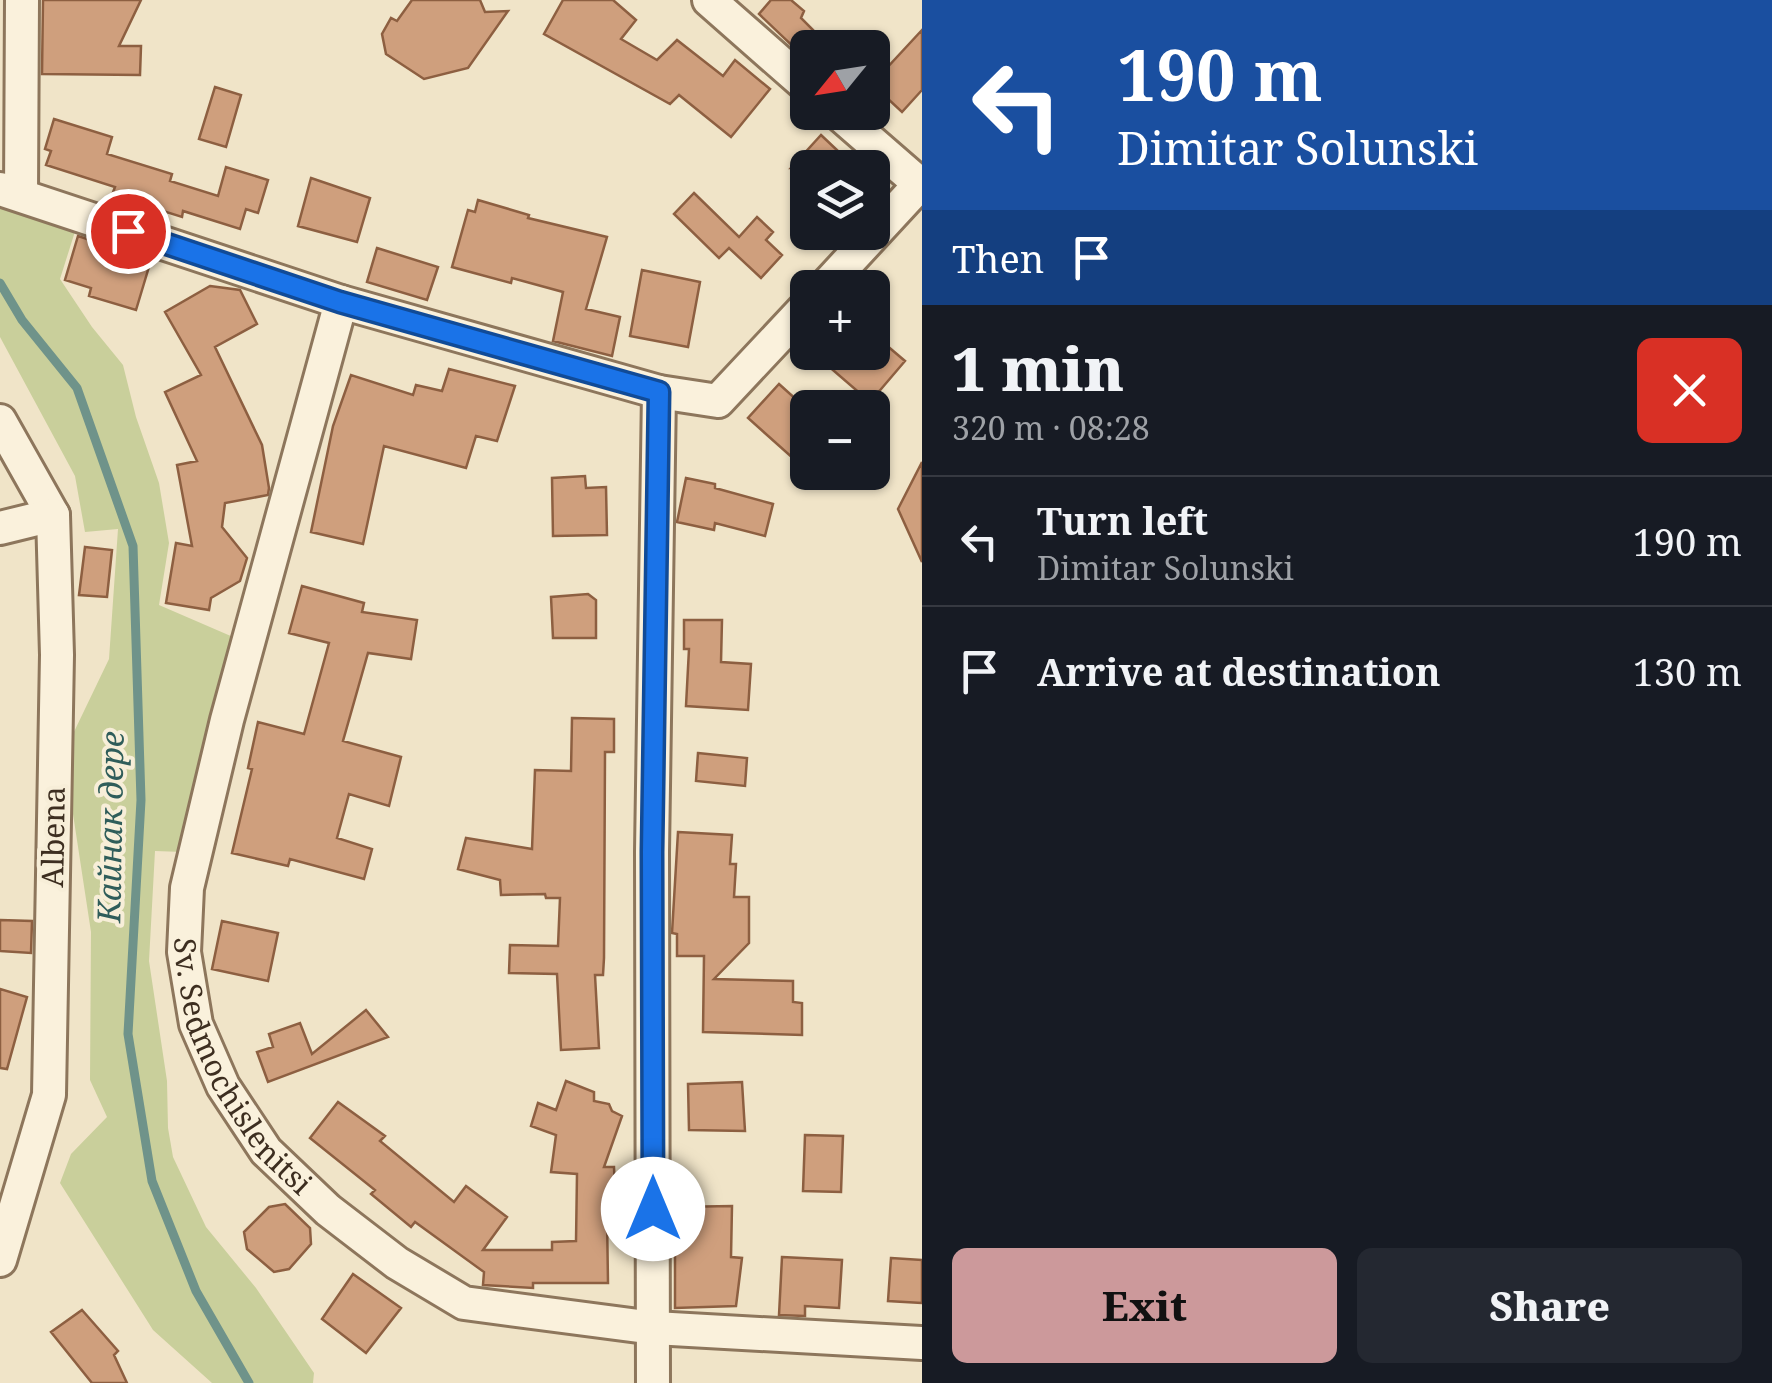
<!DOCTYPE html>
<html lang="en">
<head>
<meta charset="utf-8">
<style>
  :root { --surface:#171b24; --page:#242831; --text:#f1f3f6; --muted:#9ea1a6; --line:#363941; --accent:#cc999b }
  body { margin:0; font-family:"Noto Serif",serif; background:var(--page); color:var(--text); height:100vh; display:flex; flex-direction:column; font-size:38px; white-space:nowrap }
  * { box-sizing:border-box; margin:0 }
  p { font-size:32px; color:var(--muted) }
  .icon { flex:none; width:55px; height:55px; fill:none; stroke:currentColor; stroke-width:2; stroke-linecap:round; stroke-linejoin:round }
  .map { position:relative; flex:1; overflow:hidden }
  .drawer { display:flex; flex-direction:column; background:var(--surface); width:850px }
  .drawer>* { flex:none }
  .banner { background:#1a4fa0; color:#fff; overflow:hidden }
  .needle { width:65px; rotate:240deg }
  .fabs { position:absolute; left:790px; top:30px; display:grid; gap:20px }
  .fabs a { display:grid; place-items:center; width:100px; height:100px; border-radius:15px; background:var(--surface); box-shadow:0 2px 8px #0004; font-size:50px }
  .pin { position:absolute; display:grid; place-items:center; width:85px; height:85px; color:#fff; margin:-42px; border:5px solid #fff; border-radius:50%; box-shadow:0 2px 10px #0007 }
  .me { position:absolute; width:110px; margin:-55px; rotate:0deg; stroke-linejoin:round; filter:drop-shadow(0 0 8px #0008) }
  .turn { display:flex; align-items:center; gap:35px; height:210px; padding:0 30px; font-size:45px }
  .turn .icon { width:130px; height:130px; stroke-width:2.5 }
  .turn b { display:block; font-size:70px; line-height:85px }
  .then { display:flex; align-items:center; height:95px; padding:0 30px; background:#0003; gap:20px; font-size:38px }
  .round { display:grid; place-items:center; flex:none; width:105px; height:105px; border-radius:15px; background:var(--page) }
  .headline { display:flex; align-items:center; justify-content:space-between; height:170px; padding:0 30px }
  h1 { font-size:60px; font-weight:800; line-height:75px }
  .primary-button { display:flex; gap:20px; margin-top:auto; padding:20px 30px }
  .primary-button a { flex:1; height:115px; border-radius:15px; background:var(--accent); color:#111; font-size:40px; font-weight:800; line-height:115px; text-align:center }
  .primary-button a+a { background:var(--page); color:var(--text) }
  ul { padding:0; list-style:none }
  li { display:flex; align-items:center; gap:30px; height:130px; padding:0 30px; border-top:2px solid var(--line) }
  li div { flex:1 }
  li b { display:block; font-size:38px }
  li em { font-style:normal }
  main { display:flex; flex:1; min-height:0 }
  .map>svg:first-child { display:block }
  .green { fill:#c9cf9b }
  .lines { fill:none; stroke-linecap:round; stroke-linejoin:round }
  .stream { stroke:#6f938a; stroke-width:9 }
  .building { fill:#cf9f7d; stroke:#8d5f41; stroke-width:2.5 }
  .minor-casing { stroke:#8d765c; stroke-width:38 }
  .minor { stroke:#faf1dc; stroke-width:32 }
  .route-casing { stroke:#114b97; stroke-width:25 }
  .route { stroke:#1a73e8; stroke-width:18 }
  .labels { text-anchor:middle; stroke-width:8; stroke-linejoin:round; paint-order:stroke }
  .street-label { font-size:30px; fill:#3d2e20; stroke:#f7eed8 }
  .water-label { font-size:32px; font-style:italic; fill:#2f5d5a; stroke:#f7eed8 }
</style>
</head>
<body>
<main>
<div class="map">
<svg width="922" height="1383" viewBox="0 0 922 1383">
  <rect width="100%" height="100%" fill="#f0e4c8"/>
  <path class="green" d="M0 201 78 222 60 279 92 327 123 365 136 417 159 483 169 543 159 605 240 640 183 852 155 851 149 961 167 1081 168 1128 173 1157 206 1227 256 1288 314 1373 313 1383H212L153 1330 60 1183 71 1154 107 1117 90 1080 91 932 73 814 72 736 109 659 118 529 85 532 75 476 0 337Z"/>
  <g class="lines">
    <path class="stream" d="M0 283 22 320 77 388 133 546 141 800 128 1034 152 1181 196 1291 249 1383"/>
  </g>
  <path class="building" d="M43 0H141L119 46H141L140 75 42 74Z
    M412 0H480L485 12 508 11 468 68 424 79 386 54 382 34 391 18 397 21Z
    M563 0H613L636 20 621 39 657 60 677 40 723 76 735 60 770 89 731 137 679 95 670 104 544 34Z
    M771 0H791L804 11 801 18 821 38 812 48H808L803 56 759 14Z
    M922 30V90L902 112 872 84Z
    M215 87 241 95 226 147 199 139Z
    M54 119 112 137 107 154 172 174 170 181 218 196 226 167 268 180 258 213 246 209 240 229 183 211 182 217 112 195 115 187 46 165 51 151 45 149Z
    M821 135 856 168H791Z
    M311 178 370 198 357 242 298 226Z
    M694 193 739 237 757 217 773 232 766 240 782 255 761 278 729 248 719 258 674 214Z
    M478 200 529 215 528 218 607 237 586 309 620 317 612 356 553 341 563 292 512 278 511 283 452 267 468 210 475 212Z
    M78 236 151 260 136 310 89 296 91 288 65 280Z
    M377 248 438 267 427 300 367 282Z
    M642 270 700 282 688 347 630 336Z
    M210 286 240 290 257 324 215 347 262 445 269 488 268 495 225 503 222 527 247 558 240 581 211 598 209 610 166 603 176 543 192 546 177 465 197 461 165 392 201 375 165 312Z
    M872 333 905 361 870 402 812 352H872Z
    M449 369 515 386 497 441 476 436 466 468 384 446 363 544 311 532 333 426 351 375 413 395 416 385 442 391Z
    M779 384 808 410V446L795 460 748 418Z
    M922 462V562L898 509Z
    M585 476 586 488 606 487 607 535 553 536 552 478Z
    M686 478 715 484V488L773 504 765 536 715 523 714 530 677 522Z
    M85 547 112 550 107 597 79 595Z
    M302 586 364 603 362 612 417 620 411 659 368 653 343 741 401 757 389 806 349 794 337 838 372 849 364 879 290 859 288 866 232 853 252 769 248 768 258 722 304 734 329 643 289 633Z
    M588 594 596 600V638H553L551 597Z
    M684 620H722L721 662 751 664 748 710 686 706 689 649H684Z
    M572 718 614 719V752H605L604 958 603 975H595L599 1048 561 1050 557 974 509 973 510 945 558 946 560 898H546L545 894 501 895 500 880 458 869 466 838 532 849 535 770 571 771Z
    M698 753 747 758 745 786 696 781Z
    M678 832 732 835 730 864H736L734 897H749V943L714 979 793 981V1002L802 1003V1035L703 1032 704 956H677V934L672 933Z
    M0 920 32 921 31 953 0 951Z
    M222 921 278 933 268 981 212 969Z
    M0 989 27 997 7 1069 0 1068Z
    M366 1010 388 1037 268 1082 257 1052 273 1047 269 1034 300 1023 312 1054Z
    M566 1081 594 1092V1101L609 1104 612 1111 622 1116 604 1167H614L616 1216H607L608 1283H533V1288L483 1285 484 1272 415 1222 411 1227 371 1194 375 1190 310 1138 338 1102 385 1136 380 1141 454 1202 466 1186 507 1217 483 1250H552V1242L576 1241 577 1174 551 1172 556 1135 531 1126 538 1103 556 1110Z
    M742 1082 745 1131 689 1130 688 1084Z
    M805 1135 843 1136 841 1192 803 1191Z
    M285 1204 310 1228 311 1244 289 1269 274 1272 247 1249 244 1232 269 1207Z
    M732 1206 731 1257 742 1258 736 1306 675 1308V1207Z
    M782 1257 842 1260 839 1308 805 1306V1316L779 1315Z
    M891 1258 922 1260V1303L888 1301Z
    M353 1274 401 1308 366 1353 322 1319Z
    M82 1310 118 1351 114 1355 127 1383H92L51 1332Z"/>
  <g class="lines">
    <g class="minor-casing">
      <g id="minor">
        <path d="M709 0 808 87"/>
        <path d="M837 112 922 186"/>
        <path d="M0 189 341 302 659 392 718 401 808 305"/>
        <path d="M21 195 22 0"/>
        <path d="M824 288 922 182"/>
        <path id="s1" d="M341 302 227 720 187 888 184 952 196 1024 223 1086 266 1151 328 1210 397 1263 464 1303 654 1328 922 1343"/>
        <path d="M0 421 53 515 57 655 49 1095 0 1260"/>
        <path d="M0 528 53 515"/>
        <path d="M653 1383 652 852 659 392"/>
      </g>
    </g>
    <use href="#minor" class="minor"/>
  </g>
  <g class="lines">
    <g class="route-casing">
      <path id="route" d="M128 231 340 302 659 392 652 852 653 1209"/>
    </g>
    <use href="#route" class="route"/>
  </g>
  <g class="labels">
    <g class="street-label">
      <text transform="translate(54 837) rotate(-89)" y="10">Albena</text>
      <text dy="10" stroke="none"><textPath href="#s1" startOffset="800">Sv. Sedmochislenitsi</textPath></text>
    </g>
    <g class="water-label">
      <text transform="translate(111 827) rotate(-89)" y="11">Кайнак дере</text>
    </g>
  </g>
</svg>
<div class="fabs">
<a><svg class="needle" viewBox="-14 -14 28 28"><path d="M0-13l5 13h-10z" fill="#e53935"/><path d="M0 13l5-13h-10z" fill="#9ea1a6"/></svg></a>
<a><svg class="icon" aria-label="layers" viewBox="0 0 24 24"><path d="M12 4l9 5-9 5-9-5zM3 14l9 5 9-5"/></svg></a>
<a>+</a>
<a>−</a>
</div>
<div class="pin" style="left:128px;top:231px;background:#d93025"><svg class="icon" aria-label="arrive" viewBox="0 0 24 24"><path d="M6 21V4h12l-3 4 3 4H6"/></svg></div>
<svg class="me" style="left:653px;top:1209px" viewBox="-20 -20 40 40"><circle r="19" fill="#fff"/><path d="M0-13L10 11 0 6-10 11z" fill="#1a73e8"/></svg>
</div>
<section class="drawer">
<div class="banner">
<div class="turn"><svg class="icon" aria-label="left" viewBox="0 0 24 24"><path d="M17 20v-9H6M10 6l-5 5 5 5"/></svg><div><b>190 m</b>Dimitar Solunski</div></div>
<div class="then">Then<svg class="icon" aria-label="arrive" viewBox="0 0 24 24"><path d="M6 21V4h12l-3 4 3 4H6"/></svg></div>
</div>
<div class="headline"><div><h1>1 min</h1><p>320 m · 08:28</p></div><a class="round" style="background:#d93025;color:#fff"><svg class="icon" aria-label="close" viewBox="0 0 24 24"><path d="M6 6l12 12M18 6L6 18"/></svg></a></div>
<ul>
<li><svg class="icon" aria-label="left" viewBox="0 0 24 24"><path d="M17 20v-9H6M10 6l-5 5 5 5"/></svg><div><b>Turn left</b><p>Dimitar Solunski</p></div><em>190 m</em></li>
<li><svg class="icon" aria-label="arrive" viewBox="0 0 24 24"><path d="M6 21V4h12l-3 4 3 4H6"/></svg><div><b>Arrive at destination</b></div><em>130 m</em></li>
</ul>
<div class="primary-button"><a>Exit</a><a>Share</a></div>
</section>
</main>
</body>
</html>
